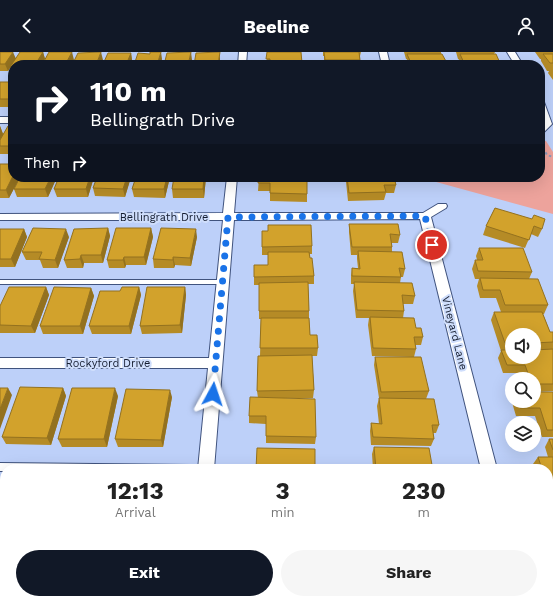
<!DOCTYPE html>
<html lang="en">
<head>
<meta charset="utf-8">
<style>
  :root { --surface:#fff; --page:#f6f6f6; --text:#222; --muted:#767676; --accent:#111827 }
  body { margin:0; font-family:"Work Sans",sans-serif; background:var(--page); color:var(--text); height:100vh; display:flex; flex-direction:column; font-size:15px; white-space:nowrap }
  * { box-sizing:border-box; margin:0 }
  p { font-size:13px; color:var(--muted) }
  .icon { flex:none; width:22px; height:22px; fill:none; stroke:currentColor; stroke-width:2; stroke-linecap:round; stroke-linejoin:round }
  .map { position:relative; flex:1; overflow:hidden }
  .sheet { position:absolute; left:0px; top:412px; width:553px; height:140px; display:flex; flex-direction:column; background:var(--surface); border-radius:16px 16px 0 0; box-shadow:0 4px 16px #0002 }
  .sheet>* { flex:none }
  .top-card { position:absolute; left:8px; top:8px; width:537px; height:122px; border-radius:16px; box-shadow:0 4px 16px #0002; background:#111827; color:#fff; overflow:hidden }
  .fabs { position:absolute; left:505px; top:276px; display:grid; gap:8px }
  .fabs a { display:grid; place-items:center; width:36px; height:36px; border-radius:50%; background:var(--surface); box-shadow:0 4px 16px #0002; font-size:20px }
  .pin { position:absolute; display:grid; place-items:center; width:34px; height:34px; color:#fff; margin:-17px; border:2px solid #fff; border-radius:50%; box-shadow:0 1px 4px #0007 }
  .me { position:absolute; width:44px; margin:-22px; rotate:5deg; stroke-linejoin:round; filter:drop-shadow(0 0 3px #0008) }
  .turn { display:flex; align-items:center; gap:14px; height:84px; padding:0 16px; font-size:18px }
  .turn .icon { width:52px; height:52px; stroke-width:2.5 }
  .turn b { display:block; font-size:28px; line-height:34px }
  .then { display:flex; align-items:center; height:38px; padding:0 16px; background:#0003; gap:8px; font-size:15px }
  .eta { display:flex; justify-content:space-evenly; align-items:center; height:68px; text-align:center }
  .eta b { font-size:24px; font-weight:700; line-height:28px }
  .action { display:flex; gap:8px; margin-top:auto; padding:8px 16px }
  .action a { flex:1; height:46px; border-radius:24px; background:var(--accent); color:#fff; font-size:16px; font-weight:700; line-height:46px; text-align:center }
  .action a+a { background:var(--page); color:var(--text) }
  header { display:flex; justify-content:space-between; align-items:center; height:52px; padding:0 16px; background:var(--accent); color:#fff; font-size:18px; font-weight:700 }
  .map>svg:first-child { display:block }
  .green { fill:#eda39c }
  .lines { fill:none; stroke-linecap:round; stroke-linejoin:round }
  .service-casing { stroke:#40537e; stroke-width:2 }
  .minor-casing { stroke:#40537e; stroke-width:2 }
  .path-far1 { stroke:#8898ba; stroke-width:1.5; stroke-dasharray:2 2; stroke-linecap:butt }
  .path { stroke:#8898ba; stroke-width:2; stroke-dasharray:2.5 2.5; stroke-linecap:butt }
  .service { fill:#fff; fill-rule:evenodd }
  .minor { fill:#fff; fill-rule:evenodd }
  .wall { fill:#b58b26; fill-rule:evenodd }
  .shaded-wall { fill:#93711f }
  .building { fill:#d2a22c; stroke:#93711f }
  .route { stroke:#1a73e8; stroke-width:7; stroke-dasharray:0 12.6 }
  .labels { text-anchor:middle; stroke-width:4; stroke-linejoin:round; paint-order:stroke }
  .street-label { font-size:11px; fill:#151d30; stroke:#cfdefc }
</style>
</head>
<body>
<header><svg class="icon" aria-label="back" viewBox="0 0 24 24"><path d="M15 5l-7 7 7 7"/></svg>Beeline<svg class="icon" aria-label="person" viewBox="0 0 24 24"><circle cx="12" cy="8" r="4"/><path d="M4 21q1-7 8-7t8 7"/></svg></header>
<div class="map">
<svg width="553" height="552" viewBox="0 0 553 552">
  <rect width="100%" height="100%" fill="#bdd0f9"/>
  <path class="green" d="M540 88 546 89 553 100V162L418 125H540Z"/>
  <g class="lines">
    <g class="service-casing">
      <path id="service" d="M0 228H223L226 230 223 232H0Z
        M0 411 190 413 193 414 194 417H5V419H0Z"/>
    </g>
    <g class="minor-casing">
      <path id="minor" d="M239 0H247L246 13H238Z
        M379 0H387L390 13H382Z
        M507 0H515L523 13H515Z
        M540 47 544 50 552 72 543 81 540 82V74L542 72 540 64Z
        M0 65H13V71H0Z
        M227 125H237L234 161H423L438 152H446L447 154 446 156 431 165 497 417H481L420 167 234 168 214 417H198L208 316H0V306H209L223 168H0V162L223 161Z
        M186 547H204L203 552H185Z
        M513 547H531L532 552H514Z"/>
    </g>
    <path class="path-far1" d="M540 91 544 97"/>
    <path class="path" d="M543 96 547 103 553 105"/>
    <use href="#service" class="service"/>
    <use href="#minor" class="minor"/>
  </g>
  <path class="wall" d="M0 0 15 6 43 0 45 7 13 13V22H12L10 16 8 19H0Z
    M267 0H301L302 13H267Z
    M323 0H361L360 4V11L362 13H324V4H323Z
    M404 0H441V2L447 11 446 13H407L406 10 407 7H406Z
    M456 0H495L494 2 500 11V13H460L458 9 459 7H458Z
    M535 0H553V28L548 21 549 19H547L541 9V7H540Z
    M131 1 132 8 130 13H103V12Z
    M0 30 13 32V55H0Z
    M0 74 3 82 13 74V102H0Z
    M0 112 13 125H20L9 146H0Z
    M57 125 48 145H17L14 137Z
    M94 125 88 145H57L54 137Z
    M131 125 125 145 95 144 93 136Z
    M136 125H170L165 146 134 145 132 137Z
    M206 125 204 146H173L172 137Z
    M259 125 307 142V150L270 149V139H258Z
    M346 125H399L395 128 394 127 396 133 394 141H386L384 148 348 149 346 130Z
    M495 156 542 177 538 185 531 182 525 196 483 183 486 174Z
    M349 172 400 183 398 191H392V200L405 217 403 225H401L400 231 415 244 413 252H403L404 259 403 266 416 276 423 285 421 293H415L416 297 414 305 429 339 426 347 439 373 436 381H433L434 387 431 394 371 393 370 379 371 371 379 372 377 354 379 346 374 313 375 305H413L372 304 368 273 369 266H356L353 239 354 232H351V224L352 216H358L357 207V203H351L349 180Z
    M108 176 110 184 103 211H84L83 216H67L64 208Z
    M151 176 153 185 146 213H126L125 216H109L107 208Z
    M0 177H24L27 185 15 215H0Z
    M262 179 312 194V202H309L310 206 314 224V232H308L309 259V266L310 283 318 296 317 304H312L314 338 313 346H277L316 385 315 392 266 391V372L249 371V364L258 346 257 339 260 304 261 267H259V233H254V213H268V203H262Z
    M69 185 58 216H43L40 208H26L22 200Z
    M197 185 191 214 175 213 174 216H154L153 207Z
    M479 196 532 220 529 227 548 253 544 262H543L550 280H553V339L535 340H553V385H542L535 364H516L511 347 512 345V349H534V327H523L521 321H503L498 306 501 299 491 268 494 260H501L496 246H480L477 234 479 227H475L472 217 475 208H477L476 204ZM512 283H534V305H512Z
    M46 235 49 243 35 281H0V254Z
    M139 235 141 243 131 282H92L89 274 120 239Z
    M185 235 186 243 182 281 142 282 140 274Z
    M91 236 94 244 83 282H43L40 274Z
    M63 336 66 344 51 393 6 392 2 385Z
    M118 344 107 395H62L58 387Z
    M172 345 163 395H118L115 387Z
    M549 387H553V438H548V417H535L533 412 538 405H548L545 395Z
    M374 395 432 413 451 417H373L372 402Z
    M0 433H5V507H0Z
    M548 442H553V470H549L548 467Z
    M400 547H471L472 552H400Z"/>
  <path class="shaded-wall" d="M13 0 16 7 10 15V16L8 19 5 12Z
    M43 0 45 7 42 13H35Z
    M72 0 74 8 71 13H65Z
    M101 0 103 8 101 13H96Z
    M161 0 162 7 161 13H157Z
    M191 0 192 8 190 13H188Z
    M220 0V13H218Z
    M131 1 132 8 130 13H126Z
    M0 74 3 82 0 88Z
    M13 124V125H20L9 146 6 138Z
    M51 125H57L48 145 45 137Z
    M90 125H94L88 145 86 137Z
    M127 125H131L125 145 123 137Z
    M167 125H170L165 146 164 137Z
    M204 125H206L204 146 203 137Z
    M395 125H399L395 128Z
    M108 176 110 184 103 211 101 203Z
    M151 176 153 185 146 213 144 205Z
    M24 177 27 185 15 215 11 207Z
    M66 177 69 185 58 216 55 208Z
    M196 177 197 185 191 214 190 206Z
    M81 203 84 211 83 216 80 207Z
    M124 205 126 213 125 216 123 208Z
    M173 205 175 213 174 216 173 208Z
    M46 235 49 243 35 281 31 274Z
    M139 235 141 243 131 282 129 274Z
    M185 235 186 243 182 281 180 273Z
    M91 236 94 244 83 282 80 274Z
    M8 336 12 343 0 377V357Z
    M63 336 66 344 51 393 47 386Z
    M115 336 118 344 107 395 104 387Z
    M170 338 172 345 163 395 161 388Z"/>
  <path class="building" d="M0 0H13L5 12H0Z
    M20 0H43L35 13H13V14L10 15Z
    M49 0H72L65 13H42Z
    M101 0 96 13H72L78 1Z
    M150 0H161L157 13H134L138 1 150 2Z
    M191 0 188 13H177V12L175 13H164L167 1Z
    M220 0 218 13H194L196 1Z
    M267 0H301L302 11 270 10V7H266Z
    M324 0H359L360 8H325Z
    M108 1H131L126 13 103 12Z
    M407 2H442L447 11H411Z
    M460 2H496L500 11H464Z
    M543 2H553V11H550Z
    M327 10 361 11 362 13H327Z
    M0 30H11L10 33 13 32V47H0Z
    M8 74H13V94H0V88Z
    M0 112H13V124L6 138H0Z
    M20 125H51L45 137H14Z
    M59 125H90L86 137H54Z
    M97 125H127L123 137 93 136Z
    M136 125H167L164 137H132Z
    M174 125H204L203 137H172Z
    M259 125H307V142L270 141V131H258Z
    M347 125H394L396 133H384L386 140 349 141Z
    M495 156 532 167 534 163 545 167 542 177 534 174 529 188 486 174Z
    M349 172H398L400 183 390 182 392 195H352Z
    M268 173H311L312 194 262 195V179H268Z
    M33 176 66 177 55 208 39 207 42 200H22Z
    M108 176 101 203H81L80 207 64 208 74 177Z
    M116 176H151L144 205H124L123 208H107Z
    M161 176 196 177 190 206 173 205V208L153 207Z
    M0 177H24L11 207H0Z
    M479 196H523L532 220 478 219 475 208H483Z
    M358 199 402 200 405 217 399 216 401 225 352 224V216L360 217Z
    M268 200H309L310 206H312L314 224 254 225V213H268Z
    M480 226 538 227 548 253H505L500 238H483Z
    M308 230 309 259H259V231Z
    M354 230 412 231 415 244 402 243 404 259 357 258Z
    M9 235H46L31 274 0 273V254Z
    M54 235 91 236 80 274H40Z
    M122 235H139L129 274H89L100 239H120Z
    M147 235H185L180 273 140 274Z
    M494 260H542L550 280H553V290L534 291V283H512V291H505Z
    M370 265 414 266 416 276H421L423 285H414L416 297 373 296Z
    M261 266H309L310 283H317L318 296H260Z
    M553 297V332H534V327H530L525 313H507L501 298H512V305H534V298Z
    M312 303 314 338 257 339 258 304Z
    M375 305H421L429 339 381 340Z
    M20 335 63 336 47 386 2 385Z
    M0 336H8L0 357Z
    M72 336H115L104 387H58Z
    M126 337 170 338 161 388 115 387Z
    M534 340H553V378H547L540 356H520L518 349H534Z
    M250 345 315 347 316 385 266 384V364H249Z
    M379 346 434 347 439 373H432L434 387 373 385 371 371 382 372Z
    M549 387H553V398Z
    M374 395 429 396 432 413H450L451 417H376Z
    M257 396 315 397V417H256Z
    M538 405H553V431H548V417H542Z
    M0 433H5V501H0Z
    M548 442H553V459L548 443Z
    M251 547H328V552H250Z
    M403 547H471L472 552H403Z"/>
  <g class="lines">
    <path class="route" d="M213 342 228 165 425 164 432 193"/>
  </g>
  <g class="labels">
    <g class="street-label">
      <text x="164" y="169">Bellingrath Drive</text>
      <text transform="translate(455 281) rotate(76)" y="4">Vineyard Lane</text>
      <text x="108" y="315">Rockyford Drive</text>
    </g>
  </g>
</svg>
<div class="fabs">
<a><svg class="icon" aria-label="sound" viewBox="0 0 24 24"><path d="M4 9h4l5-4v14l-5-4H4zM17 9q2 3 0 6"/></svg></a>
<a><svg class="icon" aria-label="search" viewBox="0 0 24 24"><circle cx="10" cy="10" r="6"/><path d="M15 15l6 6"/></svg></a>
<a><svg class="icon" aria-label="layers" viewBox="0 0 24 24"><path d="M12 4l9 5-9 5-9-5zM3 14l9 5 9-5"/></svg></a>
</div>
<div class="pin" style="left:432px;top:193px;background:#d93025"><svg class="icon" aria-label="arrive" viewBox="0 0 24 24"><path d="M6 21V4h12l-3 4 3 4H6"/></svg></div>
<svg class="me" style="left:213px;top:342px" viewBox="-20 -20 40 40"><path d="M0-17L14 15 0 8-14 15z" fill="#1a73e8" stroke="#fff" stroke-width="4"/></svg>
<div class="top-card">
<div class="turn"><svg class="icon" aria-label="right" viewBox="0 0 24 24"><path d="M7 20v-9h11M14 6l5 5-5 5"/></svg><div><b>110 m</b>Bellingrath Drive</div></div>
<div class="then">Then<svg class="icon" aria-label="right" viewBox="0 0 24 24"><path d="M7 20v-9h11M14 6l5 5-5 5"/></svg></div>
</div>
<section class="sheet">
<div class="eta">
<div><b>12:13</b><p>Arrival</p></div>
<div><b>3</b><p>min</p></div>
<div><b>230</b><p>m</p></div>
</div>
<div class="action"><a>Exit</a><a>Share</a></div>
</section>
</div>
</body>
</html>
